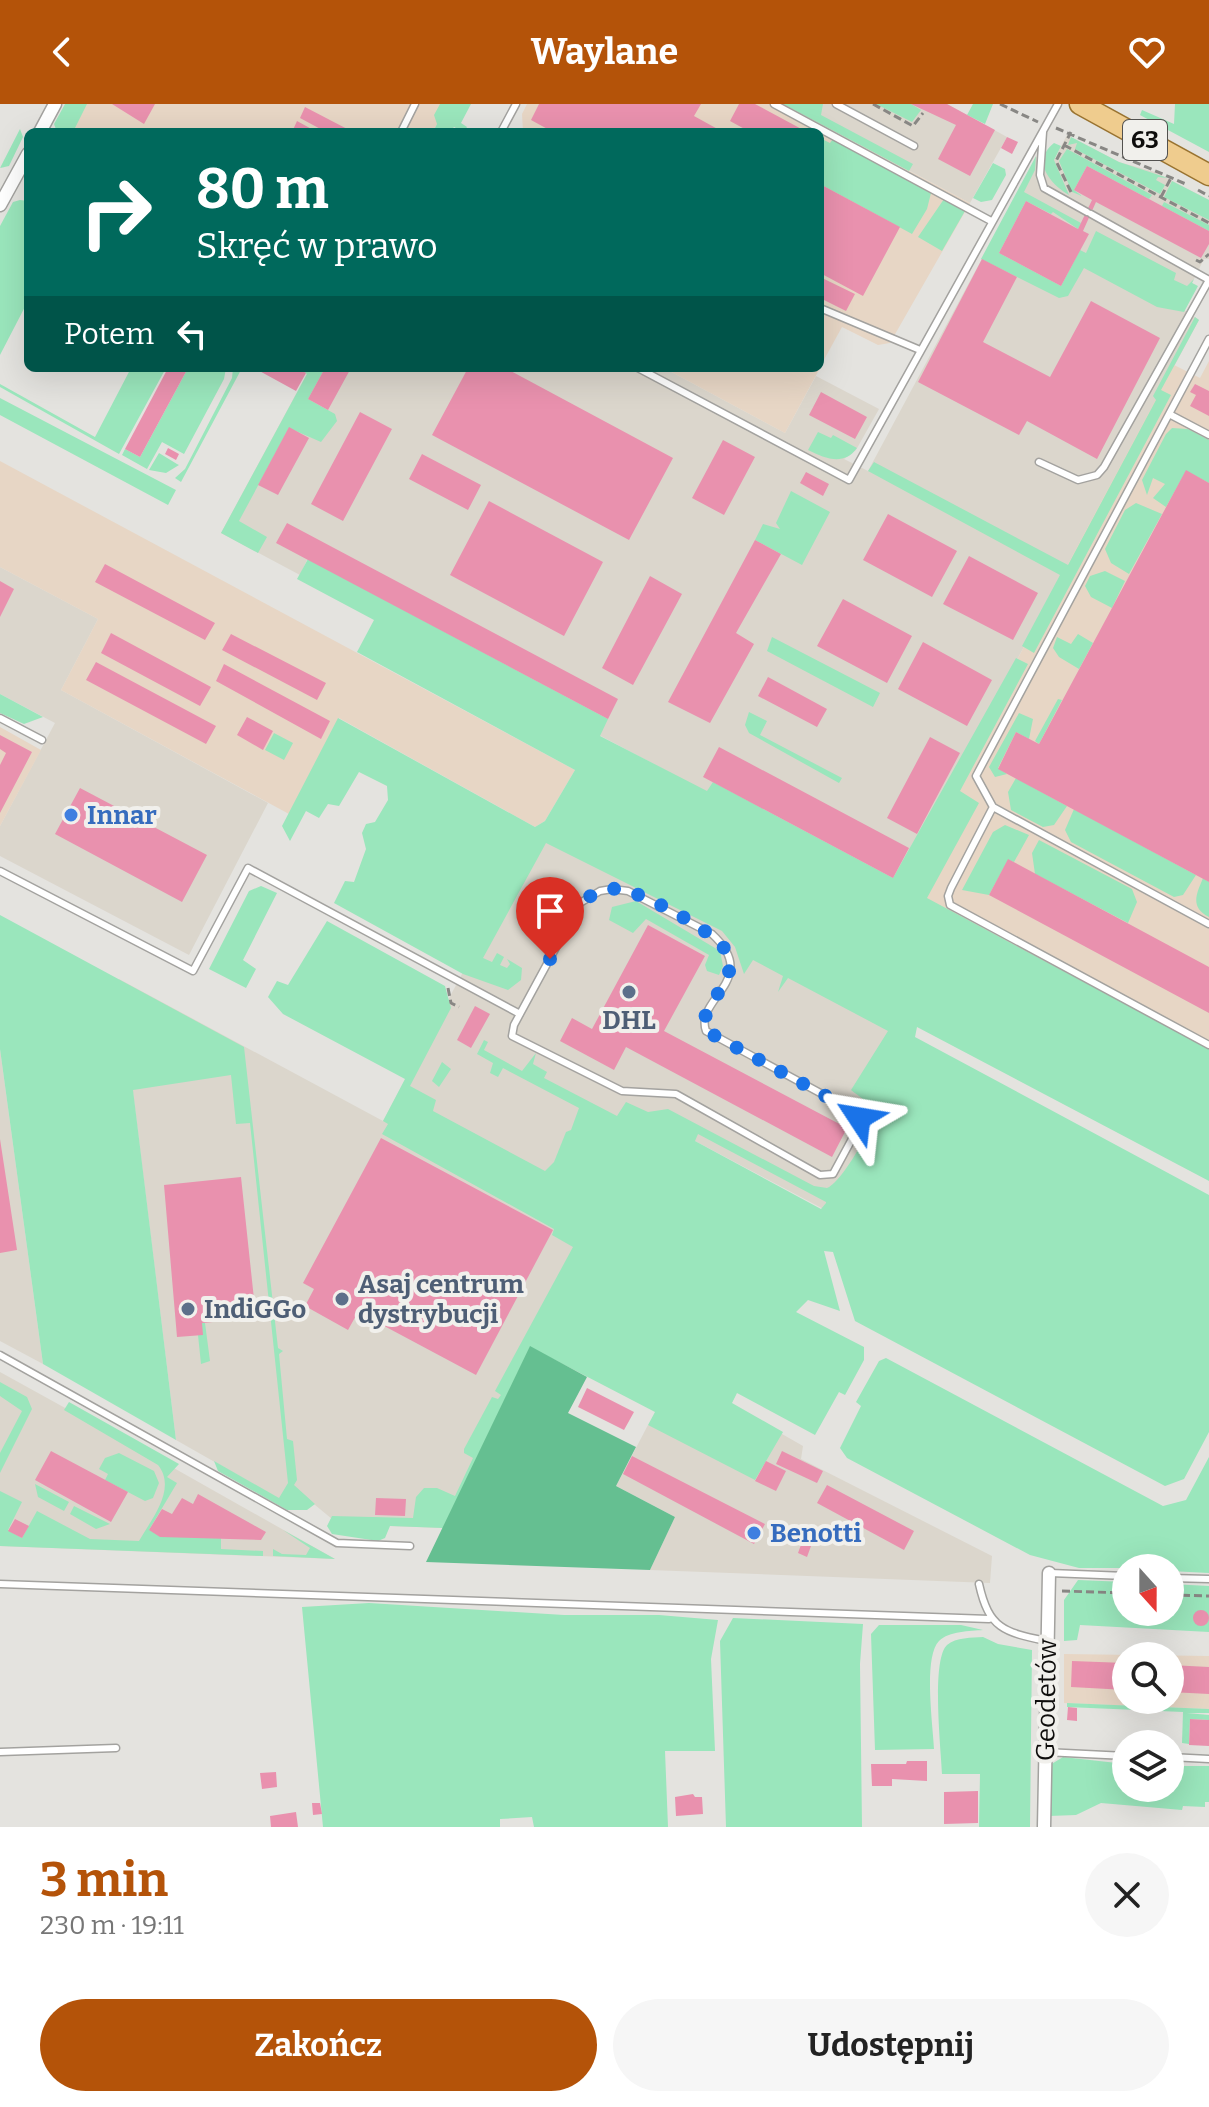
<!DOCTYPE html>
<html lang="pl">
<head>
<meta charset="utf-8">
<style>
  :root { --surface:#fff; --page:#f6f6f6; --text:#222; --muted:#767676; --accent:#b45309 }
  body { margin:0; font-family:Bitter,serif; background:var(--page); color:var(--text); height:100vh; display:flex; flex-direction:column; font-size:30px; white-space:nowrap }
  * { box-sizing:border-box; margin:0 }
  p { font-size:26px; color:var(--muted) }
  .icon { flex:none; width:44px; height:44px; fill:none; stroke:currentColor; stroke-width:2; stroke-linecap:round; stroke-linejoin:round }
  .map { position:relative; height:1723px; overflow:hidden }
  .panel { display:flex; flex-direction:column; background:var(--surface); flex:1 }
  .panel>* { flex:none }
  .hud { position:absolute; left:24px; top:24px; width:800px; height:244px; border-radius:12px; box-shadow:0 8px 32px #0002; background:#00695c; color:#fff; overflow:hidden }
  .needle { width:52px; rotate:159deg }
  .buttons { position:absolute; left:1112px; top:1450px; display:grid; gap:16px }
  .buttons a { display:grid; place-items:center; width:72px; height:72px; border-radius:50%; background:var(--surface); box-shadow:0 8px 32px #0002; font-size:40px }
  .pin { position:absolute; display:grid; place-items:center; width:68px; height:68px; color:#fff; margin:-82px -34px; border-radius:50% 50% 50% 0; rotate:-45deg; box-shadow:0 0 8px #0007 }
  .pin .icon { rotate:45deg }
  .me { position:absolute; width:88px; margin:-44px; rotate:303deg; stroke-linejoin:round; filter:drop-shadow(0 0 6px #0008) }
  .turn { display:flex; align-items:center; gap:28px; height:168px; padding:0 40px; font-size:36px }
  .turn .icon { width:104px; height:104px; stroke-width:2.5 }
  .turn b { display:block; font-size:56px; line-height:68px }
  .then { display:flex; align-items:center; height:76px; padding:0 40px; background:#0003; gap:16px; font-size:30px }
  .round { display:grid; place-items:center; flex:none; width:84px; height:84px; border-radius:42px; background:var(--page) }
  .headline { display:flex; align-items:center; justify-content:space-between; height:136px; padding:0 40px }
  h1 { font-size:48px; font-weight:700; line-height:60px; color:var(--accent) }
  .cta { display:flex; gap:16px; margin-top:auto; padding:16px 40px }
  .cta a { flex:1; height:92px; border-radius:48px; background:var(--accent); color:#fff; font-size:32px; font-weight:700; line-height:92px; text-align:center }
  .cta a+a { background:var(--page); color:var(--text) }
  header { display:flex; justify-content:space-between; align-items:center; height:104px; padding:0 40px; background:var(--accent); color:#fff; font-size:36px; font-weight:700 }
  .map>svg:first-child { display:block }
  .built { fill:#dbd6cc }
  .industrial { fill:#e7d6c5; fill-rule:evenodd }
  .green { fill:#9ae6bc; fill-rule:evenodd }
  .forest { fill:#65bf91 }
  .building { fill:#e991ae }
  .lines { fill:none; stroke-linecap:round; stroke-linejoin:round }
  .service-casing { stroke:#a3a29f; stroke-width:9 }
  .minor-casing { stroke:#a3a29f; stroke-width:15 }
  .primary-casing { stroke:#997330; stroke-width:23 }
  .path { stroke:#888784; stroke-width:3; stroke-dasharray:8 4; stroke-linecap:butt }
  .service { stroke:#fff; stroke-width:6 }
  .minor { stroke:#fff; stroke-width:12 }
  .primary { stroke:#efcc8e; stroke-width:20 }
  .route { stroke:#1a73e8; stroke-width:14; stroke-dasharray:0 25.2 }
  .shop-dot { fill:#3f7fe0; stroke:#f1f0ec; stroke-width:3 }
  .service-dot { fill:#5c6f8a; stroke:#f1f0ec; stroke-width:3 }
  .labels { text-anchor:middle; stroke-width:8; stroke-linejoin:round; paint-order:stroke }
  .shield { fill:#f1f0ec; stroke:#52514f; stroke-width:2 }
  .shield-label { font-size:24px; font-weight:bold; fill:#0e0d0c }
  .shop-label { font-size:26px; font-weight:bold; fill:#366cbe; stroke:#f1f0ec; text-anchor:start }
  .service-label { font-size:26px; font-weight:bold; fill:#4e5e75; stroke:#f1f0ec; text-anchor:start }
  .street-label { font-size:26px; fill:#0e0d0c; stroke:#f1f0ec }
</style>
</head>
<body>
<header><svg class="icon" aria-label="back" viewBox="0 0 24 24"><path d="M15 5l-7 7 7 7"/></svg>Waylane<svg class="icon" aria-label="heart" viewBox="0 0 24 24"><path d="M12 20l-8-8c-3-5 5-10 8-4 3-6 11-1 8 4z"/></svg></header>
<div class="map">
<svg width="1209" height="1723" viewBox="0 0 1209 1723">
  <rect width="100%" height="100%" fill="#e4e3df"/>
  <path class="built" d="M802 0H947L1007 33 970 99 798 7Z
    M1067 31 1119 58 1155 68 1209 96V155H1204L1192 179 1196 181 1183 205 1199 216 893 787 599 631 607 615 307 456 300 471 221 429 310 264H664L785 329 816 272 879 305 856 346 844 355 868 367 1037 52 1054 56Z
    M0 463 98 515 61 586 268 699 189 851 0 752V722L55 619 0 590Z
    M541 723 916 923 831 1109 695 1037 646 1038 443 1424 338 1420 291 1381 292 1402 176 1336 119 875 383 1017Z
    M0 945 43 1260 0 1237Z
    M0 1268 172 1363 335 1455 0 1442Z
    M648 1321 782 1330 803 1342 801 1355 992 1452 990 1479 650 1466 675 1413 616 1382Z"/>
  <path class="industrial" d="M83 0H447L433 28H69Z
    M527 0H783L970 99 890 239 878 241 842 223 820 263V28H523L522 10Z
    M1209 257V956L894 787 1174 261 1200 274Z
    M664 264H820L785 329Z
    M0 357 575 666 545 717 535 723 339 614 289 710 61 586 98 515 0 463Z
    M0 623 41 646 0 722Z
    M1064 1550 1209 1552V1605L1064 1599ZM1126 1552H1170V1596H1126Z"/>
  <path class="green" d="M65 0H87L73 28H57L54 20Z
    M440 0H471L461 19 467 23 464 28 454 23 450 28H433L437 20 434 11Z
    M783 0H823L821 11 913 60 909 67Z
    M876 0H911L921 6 912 18Z
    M973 0H993L985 20 967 11Z
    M1175 0H1209V48L1140 11 1142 6 1174 20Z
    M20 25 23 33 9 62 0 64Z
    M1071 33 1119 58 1168 74 1158 73 1156 76 1165 81 1160 90 1075 45 1077 39 1068 41Z
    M820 34 830 39 833 35 931 89 927 105 912 130 820 80Z
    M1054 39 1061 42 1054 56 1069 91C1050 80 1031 57 1054 39Z
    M1067 45 1152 91 1149 95 1087 62 1074 86 1082 92 1072 88 1059 57Z
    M1036 52 1035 66 1024 88 1081 119 1078 125 1053 108 1051 110 1026 97 999 149 1061 182 1080 146 1086 149 1096 127 1176 169 1174 176 1187 182 1194 175 1192 179 1198 182 1184 208 1157 203 1084 164 1068 192 1059 194 981 155Z
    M993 59 1005 65 1006 71 992 96 981 98 973 94Z
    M1172 77 1209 96V116L1164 93Z
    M944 95 965 107 942 147 918 133Z
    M20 96 28 97V197L0 251V122L13 98Z
    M1164 98 1209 121V127L1162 102Z
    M1195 213 1199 216 1161 286 1171 291 1034 549 1022 542 1060 471 868 367 874 358 1068 461 1156 296 1153 292Z
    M131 264H166L119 350 0 283V280L95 333Z
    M188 264H226L224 275 184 350 162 338 147 365 122 351 125 345 140 353Z
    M233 264H242L181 378 175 374 185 365 232 274Z
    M298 264H325L308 295 335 310 337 317 321 338 289 324 239 417 267 433 258 449 221 429 307 270Z
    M0 294 176 386 168 401 0 311Z
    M1172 324 1188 325 1209 336V379L1186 367 1166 403 1153 394 1165 380 1153 374 1147 391 1142 376 1166 330Z
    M818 328 831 334 833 331 857 344C844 362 826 355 808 346Z
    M159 349 177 360 179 361 166 369 149 366Z
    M791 387 830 408 802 461 755 436 763 420 780 425 776 419Z
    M1136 399 1162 410 1129 470 1111 459 1105 445 1125 406Z
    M308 455 608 615 600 632 707 687 713 678 893 774 1016 554 1028 560 960 687 979 699 927 794 1209 945V1077L917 923 915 933 1209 1091V1328L1184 1375 1165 1382 855 1217 833 1148 824 1147 840 1207 808 1196 796 1208 864 1243V1256L845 1291 839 1288 815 1331 737 1289 732 1299 783 1328 755 1376 648 1321 655 1308 530 1243 443 1424 390 1422 385 1434 378 1437 332 1430 327 1422 332 1412 413 1414 416 1393 424 1384H437L455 1392 473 1354 464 1349V1345L492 1293 498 1295 501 1291 495 1287 573 1143 552 1131 554 1125 382 1030 388 1020 383 1017 405 975 283 910 268 893 277 877 288 881 327 817 445 882 451 904 410 982 436 996 433 1007 545 1067 554 1058 566 1028 571 1026 579 1004 503 964 498 973 490 969 493 959 477 950 484 936 488 938 484 946 522 967 536 949 533 960 547 968 544 974 617 1012 626 998 648 1008 668 1005 814 1082 827 1084C841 1079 874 1024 872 1009 870 997 859 993 851 986L888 927 788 874 778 888 783 872 753 856 744 870 735 843 722 827 546 739 483 854 492 858 497 849 504 853 500 861 507 864 510 860 507 855 522 864 521 876 508 886 463 870 334 799 345 777 354 778 366 745 362 729 366 720 375 718 388 696 387 682 359 668 339 702 328 700 319 714 306 707 290 737 282 722 338 614 535 723 545 717 575 666 357 548 374 516 297 475ZM698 1030 826 1098V1099L821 1105 695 1037Z
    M1105 467 1125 477 1112 504 1091 493 1085 482 1090 472Z
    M1078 530 1093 539 1079 565 1059 553 1053 544 1057 533 1071 540Z
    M772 533 880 589 873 603 767 547Z
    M0 590 43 613 24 620 0 609Z
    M1058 595 1062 596 1039 640 1035 637Z
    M749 608 767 617 760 631 842 674 839 679 749 629 745 621Z
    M1019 609 1033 615 1029 635 1016 628 998 664 1007 670 995 673 989 663Z
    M274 629 293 639 284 656 265 646Z
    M1016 674 1067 702 1054 721 1043 723 1011 706 1008 688Z
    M1074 705 1196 771 1183 791 1174 793 1071 738 1065 726Z
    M1005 721 1029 731 1014 758 1008 756 989 791 962 786 993 728Z
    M1039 736 1132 785 1137 798 1128 819 1035 770 1032 749Z
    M1203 774 1209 778V813C1190 803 1196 791 1203 774Z
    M261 782 277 789 243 856 256 865 246 884 209 865 249 787Z
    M636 797 720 847 723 862 719 871 707 867 705 861 709 851 646 815 633 829 609 816 612 803Z
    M0 811 244 943 278 1244 283 1247 279 1250 287 1335 293 1337 297 1376 294 1381 315 1400 307 1406H287L218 1367 214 1357 279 1394 288 1379 250 1019 236 1020 231 971 133 986 176 1336 43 1260 0 945Z
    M442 958 451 965 439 983 432 977Z
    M202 1219H205L210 1257 201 1260 198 1231Z
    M886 1254 1163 1402 1186 1396 1209 1353V1469L1170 1467V1464H1079L1030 1451 847 1354 840 1344 861 1302 856 1298 879 1257Z
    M0 1278 27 1293 32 1305 0 1369V1349L22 1307 0 1292Z
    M69 1298 179 1360 167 1373 177 1379 149 1426 221 1434V1445L263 1447V1452L0 1442V1387L22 1398 8 1426 22 1434 37 1407 90 1435 139 1437C152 1414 177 1385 158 1361L64 1306Z
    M119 1349 154 1367 159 1379 153 1394 145 1397 105 1376 108 1370 99 1365 105 1354Z
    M35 1380 69 1398 64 1407 38 1393Z
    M74 1402 110 1420 96 1425 70 1410Z
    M283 1426 335 1455 273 1452V1445L282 1450 306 1451 310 1444Z
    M1078 1476 1126 1478V1508H1170V1480L1209 1482V1528L1080 1521 1077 1536 1064 1537V1496Z
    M369 1499 564 1511H659L718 1516 711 1555 715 1647H665L668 1723H534L532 1713 500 1715V1723H323L302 1503Z
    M733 1514 863 1520 860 1560 862 1723H726L720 1537Z
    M879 1521H961L983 1526C970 1527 949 1527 939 1537 923 1553 933 1622 934 1645L875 1646 871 1530Z
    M983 1533 998 1540 1032 1546 1030 1723H979L980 1670H942C941 1646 931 1556 947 1541 956 1533 972 1534 983 1533Z
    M1067 1599 1209 1605V1609H1187L1209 1611V1616L1190 1615 1189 1640 1182 1639 1183 1608 1067 1603Z
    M1063 1653 1126 1660V1684H1170V1662H1209V1698H1205V1703L1183 1702 1182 1706 1101 1699 1076 1711 1049 1712 1050 1661Z"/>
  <path class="forest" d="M530 1242 587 1273 568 1309 636 1343 616 1382 675 1413 650 1466 426 1458Z"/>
  <path class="building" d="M112 0H155L144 20Z
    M539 0H701L694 12 723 28H553L531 16Z
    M739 0H755L807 28H750L730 17Z
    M911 0H947L995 26 970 72 938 55 956 21Z
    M305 3 353 28H326L300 14Z
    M297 17 317 28H292Z
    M1007 33 1018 38 1012 50 1001 44Z
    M1087 62 1209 127V140L1201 154 1096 98 1083 127 1089 130 1061 182 999 149 1026 97 1078 125 1092 96 1074 86Z
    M820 80 900 123 863 192 820 169Z
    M982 155 1017 173 983 238 1050 273 1091 197 1160 234 1097 355 1027 317 1019 331 918 278Z
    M820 173 855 190 846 207 820 194Z
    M168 264H188L140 353 125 345Z
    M254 264H298L306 269 296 287Z
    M325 264H351L328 306 308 295Z
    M468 264H505L673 354 629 436 432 331Z
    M1195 280 1209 287V312L1190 302 1196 291 1190 288Z
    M821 288 867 313 855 335 809 311Z
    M360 308 392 325 343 417 311 400Z
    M289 323 309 334 278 391 258 381Z
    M723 336 755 353 724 411 692 394Z
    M168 344 179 350 176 356 165 350Z
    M422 350 481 381 468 406 409 375Z
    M1186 366 1209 379V778L998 665 1016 628 1039 640Z
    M806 368 829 380 823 392 800 379Z
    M489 397 603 458 564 532 450 471Z
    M888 410 957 447 932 493 863 456Z
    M287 419 618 595 608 615 276 439Z
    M755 436 781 450 736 529 754 540 710 619 668 598Z
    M969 452 1038 489 1013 536 943 500Z
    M105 460 215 519 205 536 95 478Z
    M650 472 682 490 633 581 602 564Z
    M0 477 14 485 0 513Z
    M843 495 912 532 887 579 817 542Z
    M111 529 211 583 200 602 101 549Z
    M231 530 326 579 317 596 222 546Z
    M923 538 992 576 967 622 898 585Z
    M96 558 216 622 206 640 86 576Z
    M224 560 330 617 321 635 216 577Z
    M768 573 827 605 817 623 758 592Z
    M247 613 273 627 263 646 237 631Z
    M0 631 32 648 0 709V661L6 649 0 645Z
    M930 633 960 649 917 730 887 714Z
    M719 643 909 744 893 774 703 673Z
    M80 684 207 751 182 798 55 730Z
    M1008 755 1209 863V909L989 791Z
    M648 821 705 852 664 927 847 1024 832 1053 626 943 614 966 560 937 572 914 592 925Z
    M475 902 490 910 471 944 457 936Z
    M381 1034 553 1126 476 1271 358 1208 348 1226 305 1202 314 1185 303 1179Z
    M0 1035 17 1146 0 1149Z
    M241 1073 256 1214 202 1219 203 1231 177 1233 164 1081Z
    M587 1284 634 1308 624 1326 578 1303Z
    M51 1347 128 1388 111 1418 35 1376Z
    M782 1347 823 1367 817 1379 776 1360Z
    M632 1352 765 1420 754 1440 623 1370Z
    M766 1357 786 1367 776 1387 755 1377Z
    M827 1381 914 1427 904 1446 817 1399Z
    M198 1390 266 1428 261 1436 160 1433 149 1426 162 1405 172 1410 182 1394 193 1400Z
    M376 1394 406 1395 405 1412 375 1411Z
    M15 1415 29 1422 22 1434 8 1427Z
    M802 1438 811 1442 807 1453 798 1449Z
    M1193 1514a8 8 0 1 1 16 0a8 8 0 1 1-16 0Z
    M1072 1557 1126 1559V1586L1071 1583Z
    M1170 1561 1209 1563V1590L1170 1588Z
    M1068 1603 1077 1604V1617L1067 1616Z
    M1190 1615 1209 1616V1642L1189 1641Z
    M907 1657H927V1677L892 1675V1682H872L871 1660H906Z
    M276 1668 277 1683 262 1685 260 1669Z
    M978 1687V1719L944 1720V1688Z
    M693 1690 695 1693H702L703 1710 676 1712 675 1693Z
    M312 1699H320L322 1710 313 1711Z
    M296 1708 298 1723H271L270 1712Z"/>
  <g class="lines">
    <g class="service-casing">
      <path id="service" d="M774 0 991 117
        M836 0 914 42
        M401 28 415 0
        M501 28 516 0
        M1043 28 1040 71 1044 84 1087 108
        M1091 110 1209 176
        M820 204 920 246
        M1209 235 976 672 993 703 1209 820
        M638 264 849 376 1058 0
        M1169 310 1209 331
        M1039 358 1078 376 1097 371 1104 363 1209 176
        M0 614 42 636
        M993 703 951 784 948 792 950 801 1209 941
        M0 767 193 867 248 764 520 910
        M612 785 628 787 712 830C762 876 694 894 706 927L857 1009 859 1022 833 1070 820 1071 676 990 622 987 512 932 514 921 580 799 600 787Z
        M0 1251 337 1439 410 1442
        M1050 1469 1126 1472
        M1170 1474 1209 1475
        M0 1480 989 1515
        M979 1480C989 1525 1004 1528 1046 1537
        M0 1648 116 1644
        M1045 1648 1126 1652
        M1170 1653 1209 1655"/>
    </g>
    <g class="minor-casing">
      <path id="minor" d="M40 28 55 0
        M0 101 28 50
        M1044 1723 1049 1469"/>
    </g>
    <g class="primary-casing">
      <path id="primary" d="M1080 0 1209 71"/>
    </g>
    <path class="path" d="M873 0 913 22 923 9
      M1000 0 1038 18
      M1056 24 1188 81
      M1064 41 1209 119
      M1198 86 1209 92
      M1071 88 1056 57 1071 28
      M1161 93 1172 72
      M1196 156 1200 158 1209 150
      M448 884 451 899 459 903
      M1062 1487 1126 1489
      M1170 1491 1209 1492"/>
    <use href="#service" class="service"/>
    <use href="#minor" class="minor"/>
    <use href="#primary" class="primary"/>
  </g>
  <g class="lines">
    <path class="route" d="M550 855C561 836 571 804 589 793 599 786 612 783 624 786 646 791 719 829 727 849 741 880 696 900 706 927L857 1009 859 1014"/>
  </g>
  <g class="shop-dot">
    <circle cx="71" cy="711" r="8"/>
    <circle cx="754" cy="1429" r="8"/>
  </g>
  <g class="service-dot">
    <circle cx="629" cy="888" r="8"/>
    <circle cx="342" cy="1195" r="8"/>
    <circle cx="188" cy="1205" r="8"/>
  </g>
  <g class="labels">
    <rect class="shield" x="1123" y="16" width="44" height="40" rx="6"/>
    <g class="shield-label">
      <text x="1145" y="44">63</text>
    </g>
    <g class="shop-label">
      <text x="87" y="720">Innar</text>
      <text x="770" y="1438">Benotti</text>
    </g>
    <g class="service-label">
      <text x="629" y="925" text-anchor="middle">DHL</text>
      <text x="358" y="1189">Asaj centrum<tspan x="358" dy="30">dystrybucji</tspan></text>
      <text x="204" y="1214">IndiGGo</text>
    </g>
    <g class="street-label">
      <text transform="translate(1046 1596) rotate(-89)" y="9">Geodetów</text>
    </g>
  </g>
</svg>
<div class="buttons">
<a><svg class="needle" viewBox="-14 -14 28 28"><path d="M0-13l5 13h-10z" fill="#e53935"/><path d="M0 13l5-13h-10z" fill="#767676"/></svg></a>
<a><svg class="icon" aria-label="search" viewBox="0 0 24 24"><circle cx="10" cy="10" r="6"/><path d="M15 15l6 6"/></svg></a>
<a><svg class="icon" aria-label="layers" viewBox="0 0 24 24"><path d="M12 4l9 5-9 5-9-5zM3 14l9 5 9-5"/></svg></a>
</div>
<div class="pin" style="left:550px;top:855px;background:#d93025"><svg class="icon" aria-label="arrive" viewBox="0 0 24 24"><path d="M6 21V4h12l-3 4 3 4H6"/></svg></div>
<svg class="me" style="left:859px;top:1014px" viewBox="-20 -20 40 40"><path d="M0-17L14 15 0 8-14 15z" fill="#1a73e8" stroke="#fff" stroke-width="4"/></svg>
<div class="hud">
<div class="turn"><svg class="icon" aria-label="right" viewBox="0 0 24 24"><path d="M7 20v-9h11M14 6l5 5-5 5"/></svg><div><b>80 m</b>Skręć w prawo</div></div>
<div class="then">Potem<svg class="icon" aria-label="left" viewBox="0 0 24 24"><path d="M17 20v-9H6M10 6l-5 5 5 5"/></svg></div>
</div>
</div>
<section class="panel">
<div class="headline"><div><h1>3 min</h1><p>230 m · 19:11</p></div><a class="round"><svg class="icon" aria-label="close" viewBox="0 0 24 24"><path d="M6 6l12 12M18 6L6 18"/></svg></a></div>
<div class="cta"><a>Zakończ</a><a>Udostępnij</a></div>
</section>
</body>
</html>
